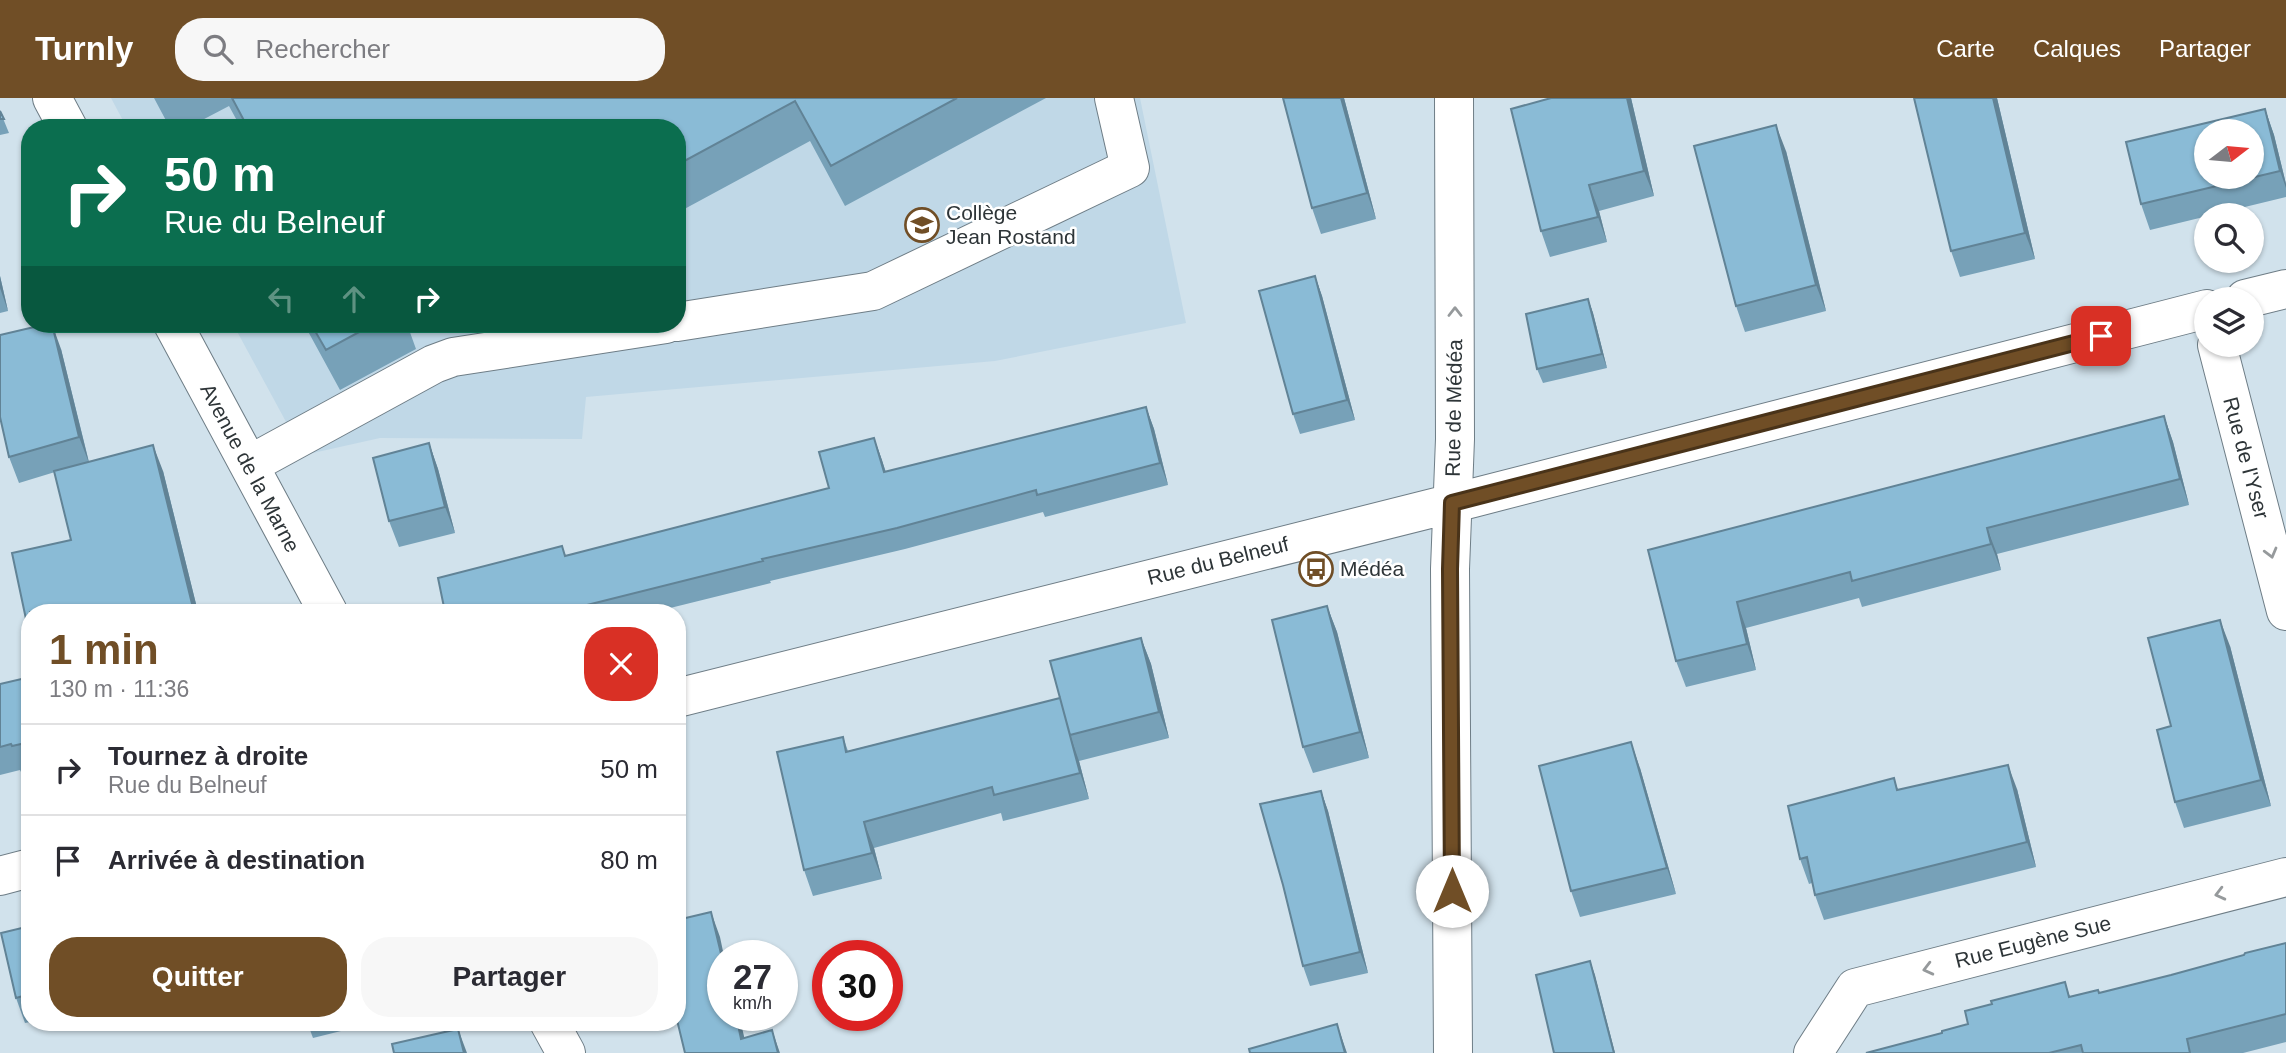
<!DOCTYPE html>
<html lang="fr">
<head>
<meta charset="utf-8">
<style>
  :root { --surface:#fff; --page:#f7f7f7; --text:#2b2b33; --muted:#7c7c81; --line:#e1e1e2; --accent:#704e26 }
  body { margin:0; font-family:Helvetica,sans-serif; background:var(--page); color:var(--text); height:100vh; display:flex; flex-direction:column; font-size:26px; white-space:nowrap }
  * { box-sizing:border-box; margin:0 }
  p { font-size:23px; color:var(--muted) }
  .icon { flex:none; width:38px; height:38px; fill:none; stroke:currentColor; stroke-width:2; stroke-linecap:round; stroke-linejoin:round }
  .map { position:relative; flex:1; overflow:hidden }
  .panel { position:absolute; left:21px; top:506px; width:665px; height:427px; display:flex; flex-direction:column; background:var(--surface); border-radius:28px; box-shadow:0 2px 5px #0004 }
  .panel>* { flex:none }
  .hud { position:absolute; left:21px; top:21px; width:665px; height:214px; border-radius:28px; box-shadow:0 2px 5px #0004; background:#0b6e4f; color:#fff; overflow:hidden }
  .needle { width:46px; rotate:74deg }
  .tools { position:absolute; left:2194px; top:21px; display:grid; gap:14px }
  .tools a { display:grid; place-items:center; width:70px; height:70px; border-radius:50%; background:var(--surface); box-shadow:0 2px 5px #0004; font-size:35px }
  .speed { position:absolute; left:707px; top:842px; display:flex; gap:14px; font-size:35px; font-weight:700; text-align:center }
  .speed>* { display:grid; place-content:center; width:91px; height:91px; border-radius:50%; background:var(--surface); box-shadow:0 2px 5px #0004; line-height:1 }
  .speed small { font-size:18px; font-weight:400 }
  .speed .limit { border:10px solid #d22; background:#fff; color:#111 }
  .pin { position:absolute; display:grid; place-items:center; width:60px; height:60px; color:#fff; margin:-30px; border-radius:14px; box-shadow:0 4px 10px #0006 }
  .me { position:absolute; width:77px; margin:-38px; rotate:0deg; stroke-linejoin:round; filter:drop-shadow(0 0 5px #0008) }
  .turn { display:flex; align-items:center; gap:24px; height:147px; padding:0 28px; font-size:32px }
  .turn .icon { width:91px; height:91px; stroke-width:2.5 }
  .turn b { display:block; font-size:49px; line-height:60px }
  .lanes { display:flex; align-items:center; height:66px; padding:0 28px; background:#0003; justify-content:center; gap:35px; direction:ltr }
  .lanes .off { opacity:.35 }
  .round { display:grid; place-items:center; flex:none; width:74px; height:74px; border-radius:28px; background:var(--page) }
  .head { display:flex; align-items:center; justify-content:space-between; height:119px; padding:0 28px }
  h1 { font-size:42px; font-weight:700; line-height:52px; color:var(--accent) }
  .button { display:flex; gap:14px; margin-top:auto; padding:14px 28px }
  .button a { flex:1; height:80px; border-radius:28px; background:var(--accent); color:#fff; font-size:28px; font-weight:700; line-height:80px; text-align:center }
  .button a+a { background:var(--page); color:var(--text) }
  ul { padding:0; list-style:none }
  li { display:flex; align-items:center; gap:21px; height:91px; padding:0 28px; border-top:2px solid var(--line) }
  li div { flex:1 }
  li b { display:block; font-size:26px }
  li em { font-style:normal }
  header { display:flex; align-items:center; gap:42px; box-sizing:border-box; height:98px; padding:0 35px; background:var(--accent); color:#fff }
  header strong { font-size:33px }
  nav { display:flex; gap:38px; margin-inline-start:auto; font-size:24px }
  .search { width:490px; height:63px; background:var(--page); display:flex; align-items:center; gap:18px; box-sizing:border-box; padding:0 24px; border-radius:28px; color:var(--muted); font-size:26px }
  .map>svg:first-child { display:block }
  .built { fill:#c0d8e7 }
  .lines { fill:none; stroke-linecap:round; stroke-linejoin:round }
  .minor-casing { stroke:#6e7d86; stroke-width:40 }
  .minor { stroke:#fff; stroke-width:38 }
  .wall { fill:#77a1b8 }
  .shaded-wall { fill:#618396 }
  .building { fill:#8abbd6; stroke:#618396; stroke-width:2; fill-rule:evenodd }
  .oneway { stroke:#969a9c }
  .route-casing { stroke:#493319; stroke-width:18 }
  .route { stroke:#704e26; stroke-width:12 }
  .labels { text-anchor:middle; stroke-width:5; stroke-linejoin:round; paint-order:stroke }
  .poi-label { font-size:21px; fill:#2e3538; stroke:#fff; text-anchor:start }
  .street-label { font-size:21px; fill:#2e3538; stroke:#fff }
</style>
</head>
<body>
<header>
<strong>Turnly</strong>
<div class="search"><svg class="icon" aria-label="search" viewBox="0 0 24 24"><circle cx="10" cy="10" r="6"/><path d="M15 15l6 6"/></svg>Rechercher</div>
<nav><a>Carte</a><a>Calques</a><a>Partager</a></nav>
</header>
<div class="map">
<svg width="2286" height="955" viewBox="0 0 2286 955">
  <rect width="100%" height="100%" fill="#d1e2ec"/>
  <path class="built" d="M111 0H1140L1186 225 995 263 586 299 582 341 380 340 304 357 233 226H677V30H127Z"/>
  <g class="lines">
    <g class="minor-casing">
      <path id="minor" d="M52 0 68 30
        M2245 201 2286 191
        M677 224 873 193 1130 70 1114 0
        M173 226 328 514
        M2217 247 2286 513
        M249 367 434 266 453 259 666 226
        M677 600 1473 400 2207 211
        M0 778 30 770
        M549 924 566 955
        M1453 955 1450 471 1455 341 1454 0
        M1813 955 1855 890 2286 779"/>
    </g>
    <use href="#minor" class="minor"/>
  </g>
  <path class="wall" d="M154 0H1046L845 108 810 43 677 115V30H241L229 8 187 30H170Z
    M1344 0 1376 121 1321 136 1312 110Z
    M1551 0H1631L1654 98 1599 113 1607 144 1550 159 1541 133Z
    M1997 0 2035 161 1960 179 1951 153Z
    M2265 11 2274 37 2286 86V99L2150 132 2141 106Z
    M0 13 9 35 0 37Z
    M1786 53 1826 213 1745 234 1736 208Z
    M0 178 8 213 0 215Z
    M1315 178 1322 198 1355 322 1300 336 1293 316Z
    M1588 201 1593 215 1607 270 1543 285 1537 271Z
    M304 226H407L416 251 340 292Z
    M61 251 89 364 163 373 198 514H30L71 442 55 374 19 385 9 359Z
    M1146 309 1154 331 1168 387 1045 419 1043 414 905 451 770 483 771 485 654 514H445L566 458 829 390 874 340 886 374Z
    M2164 318 2173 344 2189 407 1997 456 2001 472 1862 509 1859 500 1746 530 1756 572 1686 589 1676 563 1648 452Z
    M429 345 438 371 455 435 399 449 389 423Z
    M1327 508 1337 534 1369 660 1313 675 1303 649Z
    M1141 540 1151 566 1169 640 1079 663 1089 701 1003 723 1001 715 874 750 882 781 813 798 804 772 843 639 848 653 1060 600Z
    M2230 548 2271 708 2184 730 2175 704 2171 628Z
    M30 579V672L21 674 20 672 0 677V586Z
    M1640 670 1676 796 1580 819 1571 793Z
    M1894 680 1898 692 2017 691 2036 769 1824 822 1815 797 1812 785 1809 786 1800 761Z
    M1321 693 1328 713 1368 875 1310 888 1303 868 1283 787Z
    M30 828V924L25 925 16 900Z
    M2286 845V944L2243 955H1866L1942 935 1968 926 1992 906 2065 884 2070 899 2099 895 2171 877Z
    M307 924H377L313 940Z"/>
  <path class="shaded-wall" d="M1341 0H1344L1376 121 1367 95Z
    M1627 0H1631L1654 98 1644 73Z
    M1993 0H1997L2035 161 2025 135Z
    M2265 11 2274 37 2286 86V90L2280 73Z
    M1776 27 1786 53 1826 213 1816 187Z
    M1589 87 1599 113 1607 144 1598 119Z
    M0 178 8 213 0 190Z
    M1315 178 1322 198 1355 322 1347 302Z
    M1588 201 1593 215 1607 270 1602 256Z
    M52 226 61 251 89 365 79 339Z
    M1146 309 1154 331 1168 387 1160 365Z
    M2164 318 2173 344 2189 407 2180 381Z
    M874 340 882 362 892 396 884 374Z
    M429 345 438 371 455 435 445 409Z
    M153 347 163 373 198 514H194Z
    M1987 430 1997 456 2001 472 1991 446Z
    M1737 504 1746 530 1756 572 1747 546Z
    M1327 508 1337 534 1369 660 1360 634Z
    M2220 522 2230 548 2271 708 2261 682Z
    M1141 540 1151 566 1169 640 1159 614Z
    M1070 637 1079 663 1089 701 1080 675Z
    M1631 644 1640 670 1676 796 1667 770Z
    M2008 667 2017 691 2036 769 2027 744Z
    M1321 693 1328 713 1368 875 1360 854Z
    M864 724 874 750 882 781 872 755Z
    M711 814 720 839 724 858H723V864Z
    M1590 863 1595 877 1615 955H1614Z
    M736 917H739L748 955 741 941Z
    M1337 926 1347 955H1345Z
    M458 931 467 955H464Z
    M772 932 780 955H778Z"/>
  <path class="building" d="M232 0H957L831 68 795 3 677 67V30H248Z
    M1283 0H1341L1367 95 1312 110Z
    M1551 0H1627L1644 73 1589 87 1598 119 1541 133 1511 11Z
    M1914 0H1993L2025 135 1951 153Z
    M2265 11 2280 73 2141 106 2126 44ZM2207 33H2252V79H2207Z
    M0 13 4 21H0Z
    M1776 27 1816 187 1736 208 1694 48Z
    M1315 178 1347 302 1293 316 1259 193Z
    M1588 201 1602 256 1537 271 1526 216Z
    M47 226H52L79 339 9 359 0 319V237Z
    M311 226H374L326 252Z
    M1146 309 1160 365 1037 397 1036 392 897 430 762 461 763 463 559 514H445L438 480 562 448 565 458 829 390 819 354 874 340 884 374Z
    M2164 318 2180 381 1987 430 1991 446 1852 483 1850 474 1737 504 1747 546 1676 563 1648 452Z
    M429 345 445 409 389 423 373 360Z
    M153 347 194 514H30V540L12 455 71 442 54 373Z
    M1327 508 1360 634 1303 649 1272 522Z
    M2220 522 2261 682 2175 704 2157 632 2171 628 2148 540Z
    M1141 540 1159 614 1070 637 1050 563Z
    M30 579V644L12 648 11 646 0 649V586Z
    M1060 600 1080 675 994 697 992 689 864 724 872 755 804 772 777 654 843 639 846 654Z
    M1631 644 1667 770 1571 793 1539 668Z
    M2008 667 2027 744 1815 797 1807 759 1800 761 1788 708 1894 680 1897 692Z
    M1321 693 1360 854 1303 868 1283 787 1260 706Z
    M711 814 723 864V917H736L741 941 772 932 778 955H685L677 922V822Z
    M30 828V896L16 900 1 835Z
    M2286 845V916L2187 941 2190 955H2083L2081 947 2049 955H1866L1942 935V933L1968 926 1965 913 1992 906 1991 903 2065 884 2069 899 2098 892 2099 895 2171 877 2244 857 2245 855Z
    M1590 863 1614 955H1554L1536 877Z
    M1337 926 1345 955H1250L1249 951Z
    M458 931 464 955H394L392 946Z"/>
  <defs><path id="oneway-chevron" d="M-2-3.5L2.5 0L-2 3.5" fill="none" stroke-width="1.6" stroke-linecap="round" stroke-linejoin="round" transform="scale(1.75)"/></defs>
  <g class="oneway">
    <use href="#oneway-chevron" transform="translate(1455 214) rotate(-90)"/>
    <use href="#oneway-chevron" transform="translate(2271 455) rotate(75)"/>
    <use href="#oneway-chevron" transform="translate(2220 796) rotate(166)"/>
    <use href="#oneway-chevron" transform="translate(1928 871) rotate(166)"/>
  </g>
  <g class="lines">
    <g class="route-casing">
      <path id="route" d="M1452 793 1450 471 1452 405 2101 238"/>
    </g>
    <use href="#route" class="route"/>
  </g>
  <defs>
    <g id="school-ring" transform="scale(1.75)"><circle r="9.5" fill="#fff" stroke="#704e26" stroke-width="1.5"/><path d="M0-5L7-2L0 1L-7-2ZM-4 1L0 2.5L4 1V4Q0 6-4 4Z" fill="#704e26"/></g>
    <g id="bus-ring" transform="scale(1.75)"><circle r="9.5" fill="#fff" stroke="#704e26" stroke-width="1.5"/><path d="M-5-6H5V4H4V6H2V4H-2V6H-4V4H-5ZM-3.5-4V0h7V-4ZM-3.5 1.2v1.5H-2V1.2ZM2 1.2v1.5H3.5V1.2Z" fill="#704e26"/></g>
  </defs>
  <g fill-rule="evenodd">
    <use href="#school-ring" x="922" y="127"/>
    <use href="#bus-ring" x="1316" y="471"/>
  </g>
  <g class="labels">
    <g class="poi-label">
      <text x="946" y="122">Collège<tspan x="946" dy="24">Jean Rostand</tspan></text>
      <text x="1340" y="478">Médéa</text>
    </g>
    <g class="street-label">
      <text transform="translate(1454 310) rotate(-89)" y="7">Rue de Médéa</text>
      <text transform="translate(2246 360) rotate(75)" y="7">Rue de l'Yser</text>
      <text transform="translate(250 370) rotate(62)" y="7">Avenue de la Marne</text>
      <text transform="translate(1218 463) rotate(-14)" y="7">Rue du Belneuf</text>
      <text transform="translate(2033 844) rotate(-14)" y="7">Rue Eugène Sue</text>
    </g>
  </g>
</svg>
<div class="tools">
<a><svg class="needle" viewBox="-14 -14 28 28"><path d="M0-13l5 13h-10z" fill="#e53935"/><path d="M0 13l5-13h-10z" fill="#7c7c81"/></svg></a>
<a><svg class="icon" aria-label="search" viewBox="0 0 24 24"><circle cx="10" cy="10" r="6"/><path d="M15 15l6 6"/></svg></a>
<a><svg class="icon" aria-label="layers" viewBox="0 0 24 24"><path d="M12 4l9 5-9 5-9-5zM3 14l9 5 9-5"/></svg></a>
</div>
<div class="speed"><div>27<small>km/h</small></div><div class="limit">30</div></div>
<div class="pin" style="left:2101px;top:238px;background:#d93025"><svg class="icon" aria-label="arrive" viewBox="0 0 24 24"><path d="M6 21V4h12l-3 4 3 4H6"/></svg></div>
<svg class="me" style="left:1452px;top:793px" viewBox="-20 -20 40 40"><circle r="19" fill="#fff"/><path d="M0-13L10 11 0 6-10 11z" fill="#704e26"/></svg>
<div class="hud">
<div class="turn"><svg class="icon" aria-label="right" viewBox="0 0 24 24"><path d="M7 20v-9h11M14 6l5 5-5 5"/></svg><div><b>50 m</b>Rue du Belneuf</div></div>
<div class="lanes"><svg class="icon off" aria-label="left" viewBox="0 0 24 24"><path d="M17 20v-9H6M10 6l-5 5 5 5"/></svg><svg class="icon off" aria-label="ahead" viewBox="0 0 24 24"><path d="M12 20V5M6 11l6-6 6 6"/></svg><svg class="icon" aria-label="right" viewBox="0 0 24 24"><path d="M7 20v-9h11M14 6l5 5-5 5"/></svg></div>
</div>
<section class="panel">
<div class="head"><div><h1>1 min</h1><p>130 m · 11:36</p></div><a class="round" style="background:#d93025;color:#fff"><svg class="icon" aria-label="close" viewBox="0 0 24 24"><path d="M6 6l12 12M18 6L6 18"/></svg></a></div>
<ul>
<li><svg class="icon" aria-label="right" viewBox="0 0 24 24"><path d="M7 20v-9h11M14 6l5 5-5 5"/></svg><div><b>Tournez à droite</b><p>Rue du Belneuf</p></div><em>50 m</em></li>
<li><svg class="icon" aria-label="arrive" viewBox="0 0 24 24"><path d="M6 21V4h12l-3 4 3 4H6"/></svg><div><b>Arrivée à destination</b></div><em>80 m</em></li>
</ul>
<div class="button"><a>Quitter</a><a>Partager</a></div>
</section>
</div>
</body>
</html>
